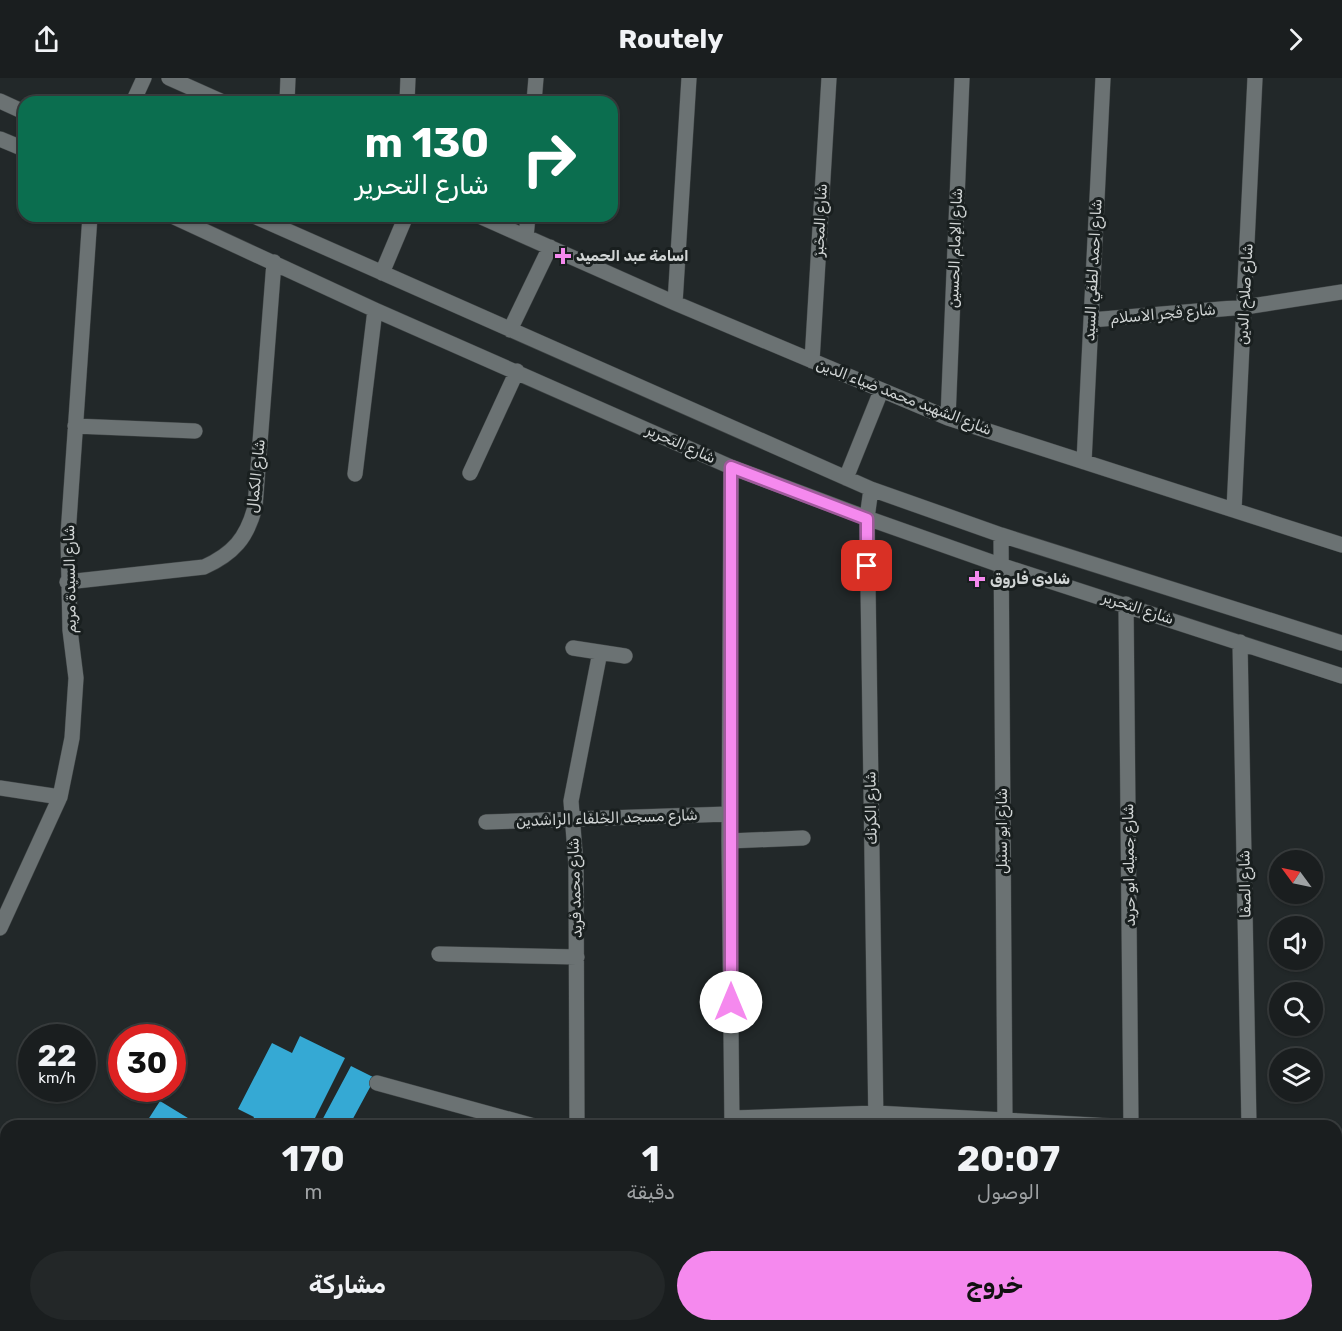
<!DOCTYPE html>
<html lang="ar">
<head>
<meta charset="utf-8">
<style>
  :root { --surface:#1a1e1f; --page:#232728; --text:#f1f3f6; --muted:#9fa2a4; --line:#383c3d; --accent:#f589ee }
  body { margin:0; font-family:Rubik,"Noto Sans Arabic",sans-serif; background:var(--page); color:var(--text); direction:rtl; height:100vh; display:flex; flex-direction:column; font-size:22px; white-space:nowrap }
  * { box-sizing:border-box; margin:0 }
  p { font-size:20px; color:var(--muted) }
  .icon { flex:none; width:33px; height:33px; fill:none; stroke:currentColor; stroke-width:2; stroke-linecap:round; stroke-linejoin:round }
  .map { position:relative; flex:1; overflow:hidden; direction:ltr }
  .side { position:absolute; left:0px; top:1042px; width:1342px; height:212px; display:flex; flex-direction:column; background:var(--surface); border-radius:18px 18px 0 0; box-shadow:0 2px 4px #0004,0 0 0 2px var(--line); direction:rtl }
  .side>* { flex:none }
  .top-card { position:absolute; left:18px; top:18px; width:600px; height:126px; border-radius:18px; box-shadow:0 2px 4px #0004,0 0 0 2px var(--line); direction:rtl; background:#0b6e4f; color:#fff; overflow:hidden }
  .needle { width:39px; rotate:303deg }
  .buttons { position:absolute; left:1269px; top:772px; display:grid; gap:12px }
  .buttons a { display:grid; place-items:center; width:54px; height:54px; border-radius:50%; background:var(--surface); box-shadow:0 2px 4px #0004,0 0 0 2px var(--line); font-size:30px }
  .speed { position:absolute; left:18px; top:946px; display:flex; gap:12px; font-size:30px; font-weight:700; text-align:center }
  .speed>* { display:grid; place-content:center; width:78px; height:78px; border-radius:50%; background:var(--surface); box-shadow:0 2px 4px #0004,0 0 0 2px var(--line); line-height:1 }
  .speed small { font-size:15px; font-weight:400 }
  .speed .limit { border:9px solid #d22; background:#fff; color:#111 }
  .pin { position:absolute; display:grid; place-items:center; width:51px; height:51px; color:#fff; margin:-26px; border-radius:12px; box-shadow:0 3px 9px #0006 }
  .me { position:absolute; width:66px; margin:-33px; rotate:0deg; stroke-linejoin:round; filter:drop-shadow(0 0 4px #0008) }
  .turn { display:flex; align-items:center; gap:21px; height:126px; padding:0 30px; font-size:27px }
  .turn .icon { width:78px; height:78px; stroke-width:2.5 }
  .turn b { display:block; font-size:42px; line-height:51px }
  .eta { display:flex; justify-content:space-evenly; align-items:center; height:102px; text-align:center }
  .eta b { font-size:36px; font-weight:700; line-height:42px }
  .primary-button { display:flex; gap:12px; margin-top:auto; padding:12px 30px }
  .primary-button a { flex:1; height:69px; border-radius:36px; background:var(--accent); color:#111; font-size:24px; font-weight:700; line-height:69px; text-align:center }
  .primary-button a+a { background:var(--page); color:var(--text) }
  header { display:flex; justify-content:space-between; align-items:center; height:78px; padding:0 30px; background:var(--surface); font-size:27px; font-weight:700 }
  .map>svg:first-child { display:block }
  .building { fill:#35a9d4 }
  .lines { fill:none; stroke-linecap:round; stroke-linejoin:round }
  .minor-casing { stroke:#3f4445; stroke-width:16 }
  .minor { stroke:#6b7273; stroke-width:15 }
  .route-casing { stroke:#9f599b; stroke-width:15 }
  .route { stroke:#f589ee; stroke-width:10 }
  .poi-dot { fill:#f589ee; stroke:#191f1f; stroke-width:2 }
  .labels { text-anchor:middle; stroke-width:6; stroke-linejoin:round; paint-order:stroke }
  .street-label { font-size:15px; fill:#d1d5d5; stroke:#191f1f }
  .poi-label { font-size:15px; font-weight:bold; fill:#d1d5d5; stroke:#191f1f; text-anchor:start }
</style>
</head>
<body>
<header><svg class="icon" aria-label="forward" viewBox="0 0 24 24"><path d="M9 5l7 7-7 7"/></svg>Routely<svg class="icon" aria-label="share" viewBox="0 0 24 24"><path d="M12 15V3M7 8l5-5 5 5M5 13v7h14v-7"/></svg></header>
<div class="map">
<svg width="1342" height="1253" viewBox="0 0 1342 1253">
  <rect width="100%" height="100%" fill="#222829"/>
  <path class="building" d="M300 958 345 980 311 1048H250L254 1039 238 1031 272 965 292 975Z
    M351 988 375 1000 349 1048H319Z
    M160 1023 201 1048H144Z"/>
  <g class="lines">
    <g class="minor-casing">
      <path id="minor" d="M169 0 223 24
        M0 23 24 34
        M133 24 144 0
        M287 24 288 0
        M407 24 408 0
        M534 24 536 0
        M0 61 24 71
        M172 138 375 232 731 389 867 440 1000 487 1342 598
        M254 138 871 411 1001 457 1342 565
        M479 138 675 225 948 340 1342 467
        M526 159 528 138
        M382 195 406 138
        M675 225 689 0
        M1091 242 1245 229 1342 214
        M510 252 550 169
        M812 283 829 0
        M948 340 962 0
        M75 348 195 353
        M1084 384 1103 0
        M731 389 729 763 732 1048
        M470 395 517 293
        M355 396 375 232
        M846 400 881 313
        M871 411 867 440 876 1048
        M1234 432 1255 0
        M1001 457 1005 1048
        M67 504 204 489C233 476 247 460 255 429L274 184
        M1126 526 1131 1048
        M1240 564 1249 1048
        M573 570 625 578
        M0 710 60 719
        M486 744 729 736
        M729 763 803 760
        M0 850 60 719 72 660 76 600 70 552 68 457 90 138
        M439 876 577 879
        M377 1005 534 1048
        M732 1040 876 1035 1111 1048
        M577 1048 576 787 571 723 600 574
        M1336 1098 1342 1099
        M736 1248V1253
        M880 1248V1253
        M1006 1248V1253
        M314 1253V1248
        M449 1253V1248
        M596 1253V1248
        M1133 1253 1134 1248
        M1254 1253V1248"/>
    </g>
    <use href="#minor" class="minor"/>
  </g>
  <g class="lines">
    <g class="route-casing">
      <path id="route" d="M731 924V389L867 441V488"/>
    </g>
    <use href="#route" class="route"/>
  </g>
  <g class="poi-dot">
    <path d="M560 169h6v6h6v6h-6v6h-6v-6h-6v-6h6z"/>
    <path d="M974 492h6v6h6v6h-6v6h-6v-6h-6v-6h6z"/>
  </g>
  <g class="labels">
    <g class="street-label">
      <text transform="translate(820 142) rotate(-87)" y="5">شارع المخبز</text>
      <text transform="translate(955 170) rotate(-88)" y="5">شارع الإمام الحسين</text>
      <text transform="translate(1093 192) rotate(-87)" y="5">شارع احمد لطفي السيد</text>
      <text transform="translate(1245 216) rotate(-87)" y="5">شارع صلاح الدين</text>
      <text transform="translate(1163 236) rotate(-5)" y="5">شارع فجر الاسلام</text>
      <text transform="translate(904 319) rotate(21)" y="5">شارع الشهيد محمد ضياء الدين</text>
      <text transform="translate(681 366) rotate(24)" y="5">شارع التحرير</text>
      <text transform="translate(256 398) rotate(-84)" y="5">شارع الكمال</text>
      <text transform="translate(70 501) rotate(-91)" y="5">شارع السيدة مريم</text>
      <text transform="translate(1138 530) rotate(18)" y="5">شارع التحرير</text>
      <text transform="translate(871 730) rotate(-91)" y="5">شارع الكرنك</text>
      <text transform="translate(607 740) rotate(-2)" y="5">شارع مسجد الخلفاء الراشدين</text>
      <text transform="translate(1002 753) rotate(-90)" y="5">شارع ابو سنبل</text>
      <text transform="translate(1129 787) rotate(-91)" y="5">شارع جميله ابو حريد</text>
      <text transform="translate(1245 806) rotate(-91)" y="5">شارع الصفا</text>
      <text transform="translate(575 810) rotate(-92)" y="5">شارع محمد فريد</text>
    </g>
    <g class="poi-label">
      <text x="576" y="183">اسامة عبد الحميد</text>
      <text x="990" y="506">شادى فاروق</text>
    </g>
  </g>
</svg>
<div class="buttons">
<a><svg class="needle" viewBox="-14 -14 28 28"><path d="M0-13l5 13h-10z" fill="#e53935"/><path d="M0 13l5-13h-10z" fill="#9fa2a4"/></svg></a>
<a><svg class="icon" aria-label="sound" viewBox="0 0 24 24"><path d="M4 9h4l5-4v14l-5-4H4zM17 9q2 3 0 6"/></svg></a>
<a><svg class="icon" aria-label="search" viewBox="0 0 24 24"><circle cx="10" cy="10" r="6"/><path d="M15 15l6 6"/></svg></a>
<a><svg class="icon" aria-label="layers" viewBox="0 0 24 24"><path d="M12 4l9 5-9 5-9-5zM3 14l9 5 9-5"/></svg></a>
</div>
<div class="speed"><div>22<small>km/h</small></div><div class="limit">30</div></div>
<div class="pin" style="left:867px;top:488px;background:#d93025"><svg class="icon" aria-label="arrive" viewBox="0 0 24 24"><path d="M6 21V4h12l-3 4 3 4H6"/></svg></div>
<svg class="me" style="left:731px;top:924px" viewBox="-20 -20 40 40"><circle r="19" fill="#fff"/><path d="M0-13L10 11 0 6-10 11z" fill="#f589ee"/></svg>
<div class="top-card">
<div class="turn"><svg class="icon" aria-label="right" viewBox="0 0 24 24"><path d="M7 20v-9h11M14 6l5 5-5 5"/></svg><div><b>130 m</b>شارع التحرير</div></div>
</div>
<section class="side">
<div class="eta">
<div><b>20:07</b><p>الوصول</p></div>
<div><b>1</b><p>دقيقة</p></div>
<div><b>170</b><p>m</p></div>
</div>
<div class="primary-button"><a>خروج</a><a>مشاركة</a></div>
</section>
</div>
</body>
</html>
